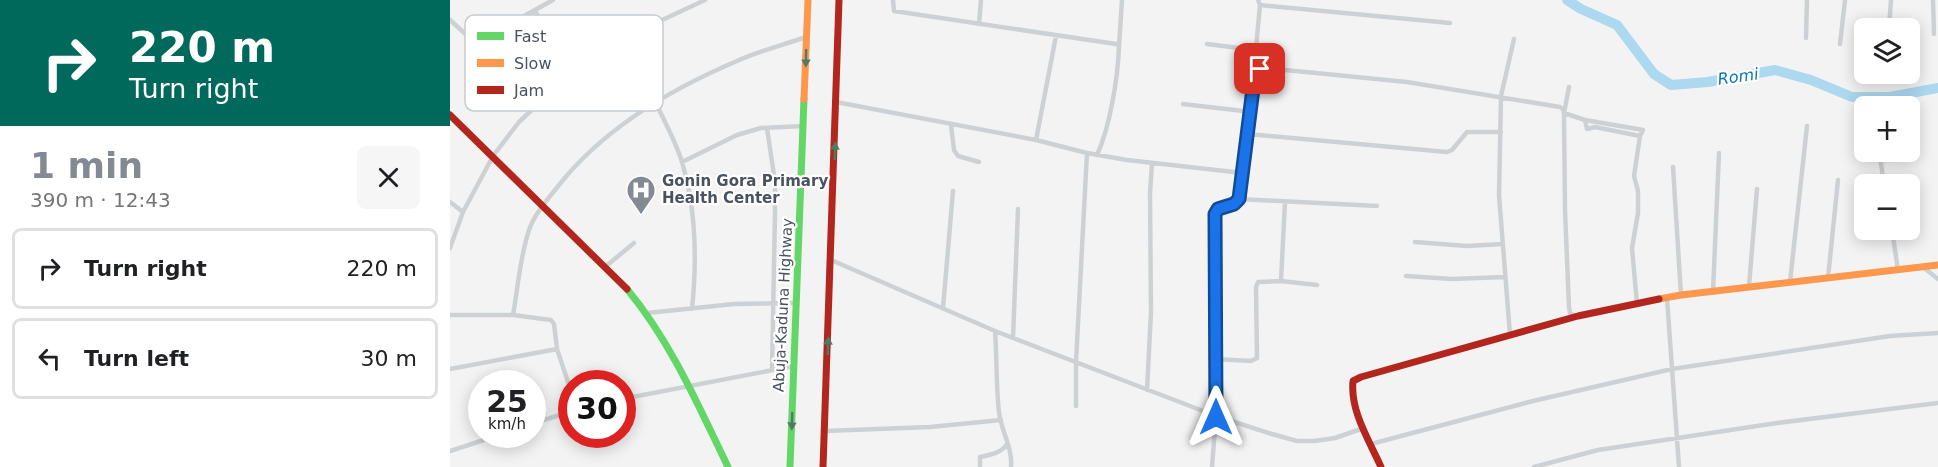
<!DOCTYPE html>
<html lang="en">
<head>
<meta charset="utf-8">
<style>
  :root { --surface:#fff; --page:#f6f6f6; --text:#202124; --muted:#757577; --line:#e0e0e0; --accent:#848a93 }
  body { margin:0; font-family:"DejaVu Sans",sans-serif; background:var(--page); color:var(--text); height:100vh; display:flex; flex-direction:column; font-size:22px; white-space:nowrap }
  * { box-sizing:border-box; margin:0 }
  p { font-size:20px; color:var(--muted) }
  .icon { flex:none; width:33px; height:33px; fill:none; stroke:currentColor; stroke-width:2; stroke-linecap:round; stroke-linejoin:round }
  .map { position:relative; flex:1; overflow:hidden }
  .sheet { display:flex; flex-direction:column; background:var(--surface); width:450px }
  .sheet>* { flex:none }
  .top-card { background:#00695c; color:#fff; overflow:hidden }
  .fabs { position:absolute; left:1404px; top:18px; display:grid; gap:12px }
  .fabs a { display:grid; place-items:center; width:66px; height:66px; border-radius:9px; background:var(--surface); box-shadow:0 3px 15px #0003; font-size:30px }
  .speed { position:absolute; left:18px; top:370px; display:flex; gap:12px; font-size:30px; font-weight:700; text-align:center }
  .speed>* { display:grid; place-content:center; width:78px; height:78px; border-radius:50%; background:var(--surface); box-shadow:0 3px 15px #0003; line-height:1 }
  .speed small { font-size:15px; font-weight:400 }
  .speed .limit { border:9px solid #d22; background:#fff; color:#111 }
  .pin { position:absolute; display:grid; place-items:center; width:51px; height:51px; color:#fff; margin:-26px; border-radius:12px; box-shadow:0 3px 9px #0006 }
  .me { position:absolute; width:66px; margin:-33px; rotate:0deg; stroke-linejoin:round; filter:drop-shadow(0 0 4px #0008) }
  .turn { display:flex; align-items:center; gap:21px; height:126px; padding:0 30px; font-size:27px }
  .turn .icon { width:78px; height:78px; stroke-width:2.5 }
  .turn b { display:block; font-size:42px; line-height:51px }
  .round { display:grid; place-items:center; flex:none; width:63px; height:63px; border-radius:9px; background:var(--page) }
  .head { display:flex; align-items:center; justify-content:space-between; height:102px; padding:0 30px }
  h1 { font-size:36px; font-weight:700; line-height:45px; color:var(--accent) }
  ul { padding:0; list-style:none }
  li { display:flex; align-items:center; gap:18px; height:81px; margin:0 12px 9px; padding:0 18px; border:3px solid var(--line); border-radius:9px }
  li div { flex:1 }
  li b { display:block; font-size:22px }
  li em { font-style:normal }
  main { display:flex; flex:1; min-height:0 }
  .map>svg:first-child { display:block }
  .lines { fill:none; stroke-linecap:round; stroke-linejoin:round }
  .river { stroke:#acd8f0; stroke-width:10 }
  .street { stroke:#ced1d4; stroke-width:4.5 }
  .fast { stroke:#63d668; stroke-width:7 }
  .slow { stroke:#ff974d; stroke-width:7 }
  .jam { stroke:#b3261e; stroke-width:7 }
  .oneway { fill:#517a62 }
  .route-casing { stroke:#114b97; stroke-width:15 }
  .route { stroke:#1a73e8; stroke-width:10 }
  .labels { text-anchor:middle; stroke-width:4.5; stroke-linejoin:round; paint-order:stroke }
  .poi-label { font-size:15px; font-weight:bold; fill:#495260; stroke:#fff; text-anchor:start }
  .street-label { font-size:15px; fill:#495260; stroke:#fff }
  .water-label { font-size:16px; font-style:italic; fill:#0975b3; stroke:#fff }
  .key { fill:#fff; stroke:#c8cbcf; stroke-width:1.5 }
  .key-label { font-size:16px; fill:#495260 }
</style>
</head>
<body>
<main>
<section class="sheet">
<div class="top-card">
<div class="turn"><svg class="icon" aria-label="right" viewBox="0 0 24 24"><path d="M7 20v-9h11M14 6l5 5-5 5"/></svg><div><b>220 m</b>Turn right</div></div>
</div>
<div class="head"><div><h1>1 min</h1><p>390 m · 12:43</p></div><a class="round"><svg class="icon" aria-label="close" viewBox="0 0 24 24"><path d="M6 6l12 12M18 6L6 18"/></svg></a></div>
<ul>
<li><svg class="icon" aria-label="right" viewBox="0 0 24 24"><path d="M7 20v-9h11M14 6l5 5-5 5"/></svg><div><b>Turn right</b></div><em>220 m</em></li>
<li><svg class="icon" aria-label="left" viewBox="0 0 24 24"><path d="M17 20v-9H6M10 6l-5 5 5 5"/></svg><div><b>Turn left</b></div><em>30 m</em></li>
</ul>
</section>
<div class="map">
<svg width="1488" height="467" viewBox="0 0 1488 467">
  <rect width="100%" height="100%" fill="#f3f3f3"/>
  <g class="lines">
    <path class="river" d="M1117 0 1131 9 1167 25 1204 74 1221 85 1258 82 1325 70 1361 80 1402 97H1440L1488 88"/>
    <path class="street" d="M443 0 444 11 666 44 669 46C668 77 660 127 647 155
      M1483 0 1484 34
      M810 5 1000 23
      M85 10 109 62 118 76
      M0 20 90 102
      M529 24 531 0
      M1439 28 1441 0
      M1356 38 1357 0
      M25 43 103 0
      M757 44 805 50
      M1390 44 1395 0
      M669 46 672 0
      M806 67 957 82 1110 107 1113 109 1114 113 1135 120 1137 129 1145 127 1190 136
      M1119 87 1114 113 1115 210 1119 307 1120 313 1125 316
      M386 102 586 140 637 153 677 160 793 173
      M206 103C215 123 226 142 232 162 246 209 247 261 242 309
      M733 104 802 112
      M1135 120 1193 130 1190 136 1184 176 1188 191V213L1182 248 1187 304
      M501 125 504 150 508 156 529 162
      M317 128 325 182V212L322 370
      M798 134 997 152 1002 150 1017 132H1051
      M586 140 606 36
      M1430 157 1434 184
      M232 162 287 135 311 128 354 126
      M1223 167 1231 295
      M789 199 927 206
      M0 202 13 212
      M1442 230 1448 270
      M965 242 1017 246 1053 244
      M0 248 13 212 43 156 69 122 118 76 137 61 178 36 255 0
      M381 260 545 331 766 416 822 434 847 441H865L885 438 914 428
      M155 267 184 243
      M1474 268 1488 279
      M956 276 1002 279 1055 277
      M1378 278 1388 180
      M831 281 835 202
      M1340 282 1357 126
      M1299 286 1307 189
      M1263 291 1269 153
      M1217 298 1229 467
      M493 308 503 191
      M197 313 284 304 347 303
      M0 315H63L101 320 104 324 107 349 122 394
      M63 315C68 287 70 257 79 230 85 213 98 199 109 185 155 127 221 89 287 61 309 51 333 45 356 37
      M545 331C547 358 546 386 549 412 551 431 563 448 561 467
      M1060 335 1049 195 1051 96 1064 39
      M563 338 568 209
      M766 359 801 361 807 358 806 287 808 282 831 281 867 285
      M0 369 107 349
      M697 390 701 312 700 193 702 163
      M172 399 344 366
      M626 406V362L637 153
      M82 424 122 411
      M375 431 480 427 551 420
      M921 444 1083 401 1222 369 1440 336 1488 333
      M0 451 49 435
      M530 467V457C539 455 552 453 557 444
      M762 467 766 416 765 214 768 209 784 204 789 199 806 67 805 59 810 5 808 0
      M1084 467 1148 450 1327 423 1488 403"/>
    <path class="fast" d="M177 289C221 342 248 405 278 467
      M340 467 354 99"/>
    <path class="slow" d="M354 99 358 0
      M1209 299 1231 295 1488 265"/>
    <path class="jam" d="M0 115 177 289
      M373 467 389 0
      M931 467C919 440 900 411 903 381L911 377 1128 316 1209 299"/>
  </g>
  <defs><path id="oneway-solid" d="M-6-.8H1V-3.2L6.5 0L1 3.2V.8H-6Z" transform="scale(1.5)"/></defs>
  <g class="oneway">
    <use href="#oneway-solid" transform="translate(356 58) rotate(91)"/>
    <use href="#oneway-solid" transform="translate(385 151) rotate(-88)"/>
    <use href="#oneway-solid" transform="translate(378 346) rotate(-88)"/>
    <use href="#oneway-solid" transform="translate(342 421) rotate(92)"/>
  </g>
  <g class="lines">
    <g class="route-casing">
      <path id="route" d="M766 417 765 214 768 209 784 204 789 199 805 73 810 69"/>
    </g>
    <use href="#route" class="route"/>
  </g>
  <defs>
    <g id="hospital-pin" transform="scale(1.5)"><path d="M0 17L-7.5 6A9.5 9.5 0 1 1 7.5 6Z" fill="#848a93" stroke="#fff"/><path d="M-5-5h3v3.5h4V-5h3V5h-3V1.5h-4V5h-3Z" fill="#fff"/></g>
  </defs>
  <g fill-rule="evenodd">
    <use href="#hospital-pin" x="191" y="190"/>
  </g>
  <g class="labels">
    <g class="poi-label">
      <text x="212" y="186">Gonin Gora Primary<tspan x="212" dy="17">Health Center</tspan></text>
    </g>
    <g class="street-label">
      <text transform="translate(333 305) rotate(-87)" y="5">Abuja-Kaduna Highway</text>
    </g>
    <g class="water-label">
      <text transform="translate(1288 76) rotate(-8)" y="6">Romi</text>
    </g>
  </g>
  <rect x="15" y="15" width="198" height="96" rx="9" class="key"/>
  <rect x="27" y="32" width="27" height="8" fill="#63d668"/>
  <rect x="27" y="59" width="27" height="8" fill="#ff974d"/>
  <rect x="27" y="86" width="27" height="8" fill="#b3261e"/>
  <g class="key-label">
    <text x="64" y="42">Fast</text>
    <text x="64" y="69">Slow</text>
    <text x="64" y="96">Jam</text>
  </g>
</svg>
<div class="fabs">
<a><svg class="icon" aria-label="layers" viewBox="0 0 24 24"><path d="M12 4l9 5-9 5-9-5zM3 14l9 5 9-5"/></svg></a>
<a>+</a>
<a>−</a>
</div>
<div class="speed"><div>25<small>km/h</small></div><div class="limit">30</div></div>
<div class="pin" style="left:810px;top:69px;background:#d93025"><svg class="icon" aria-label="arrive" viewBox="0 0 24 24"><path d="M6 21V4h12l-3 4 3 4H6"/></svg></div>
<svg class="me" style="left:766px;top:417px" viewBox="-20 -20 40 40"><path d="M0-17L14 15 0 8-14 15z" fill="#1a73e8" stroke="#fff" stroke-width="4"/></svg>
</div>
</main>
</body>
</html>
